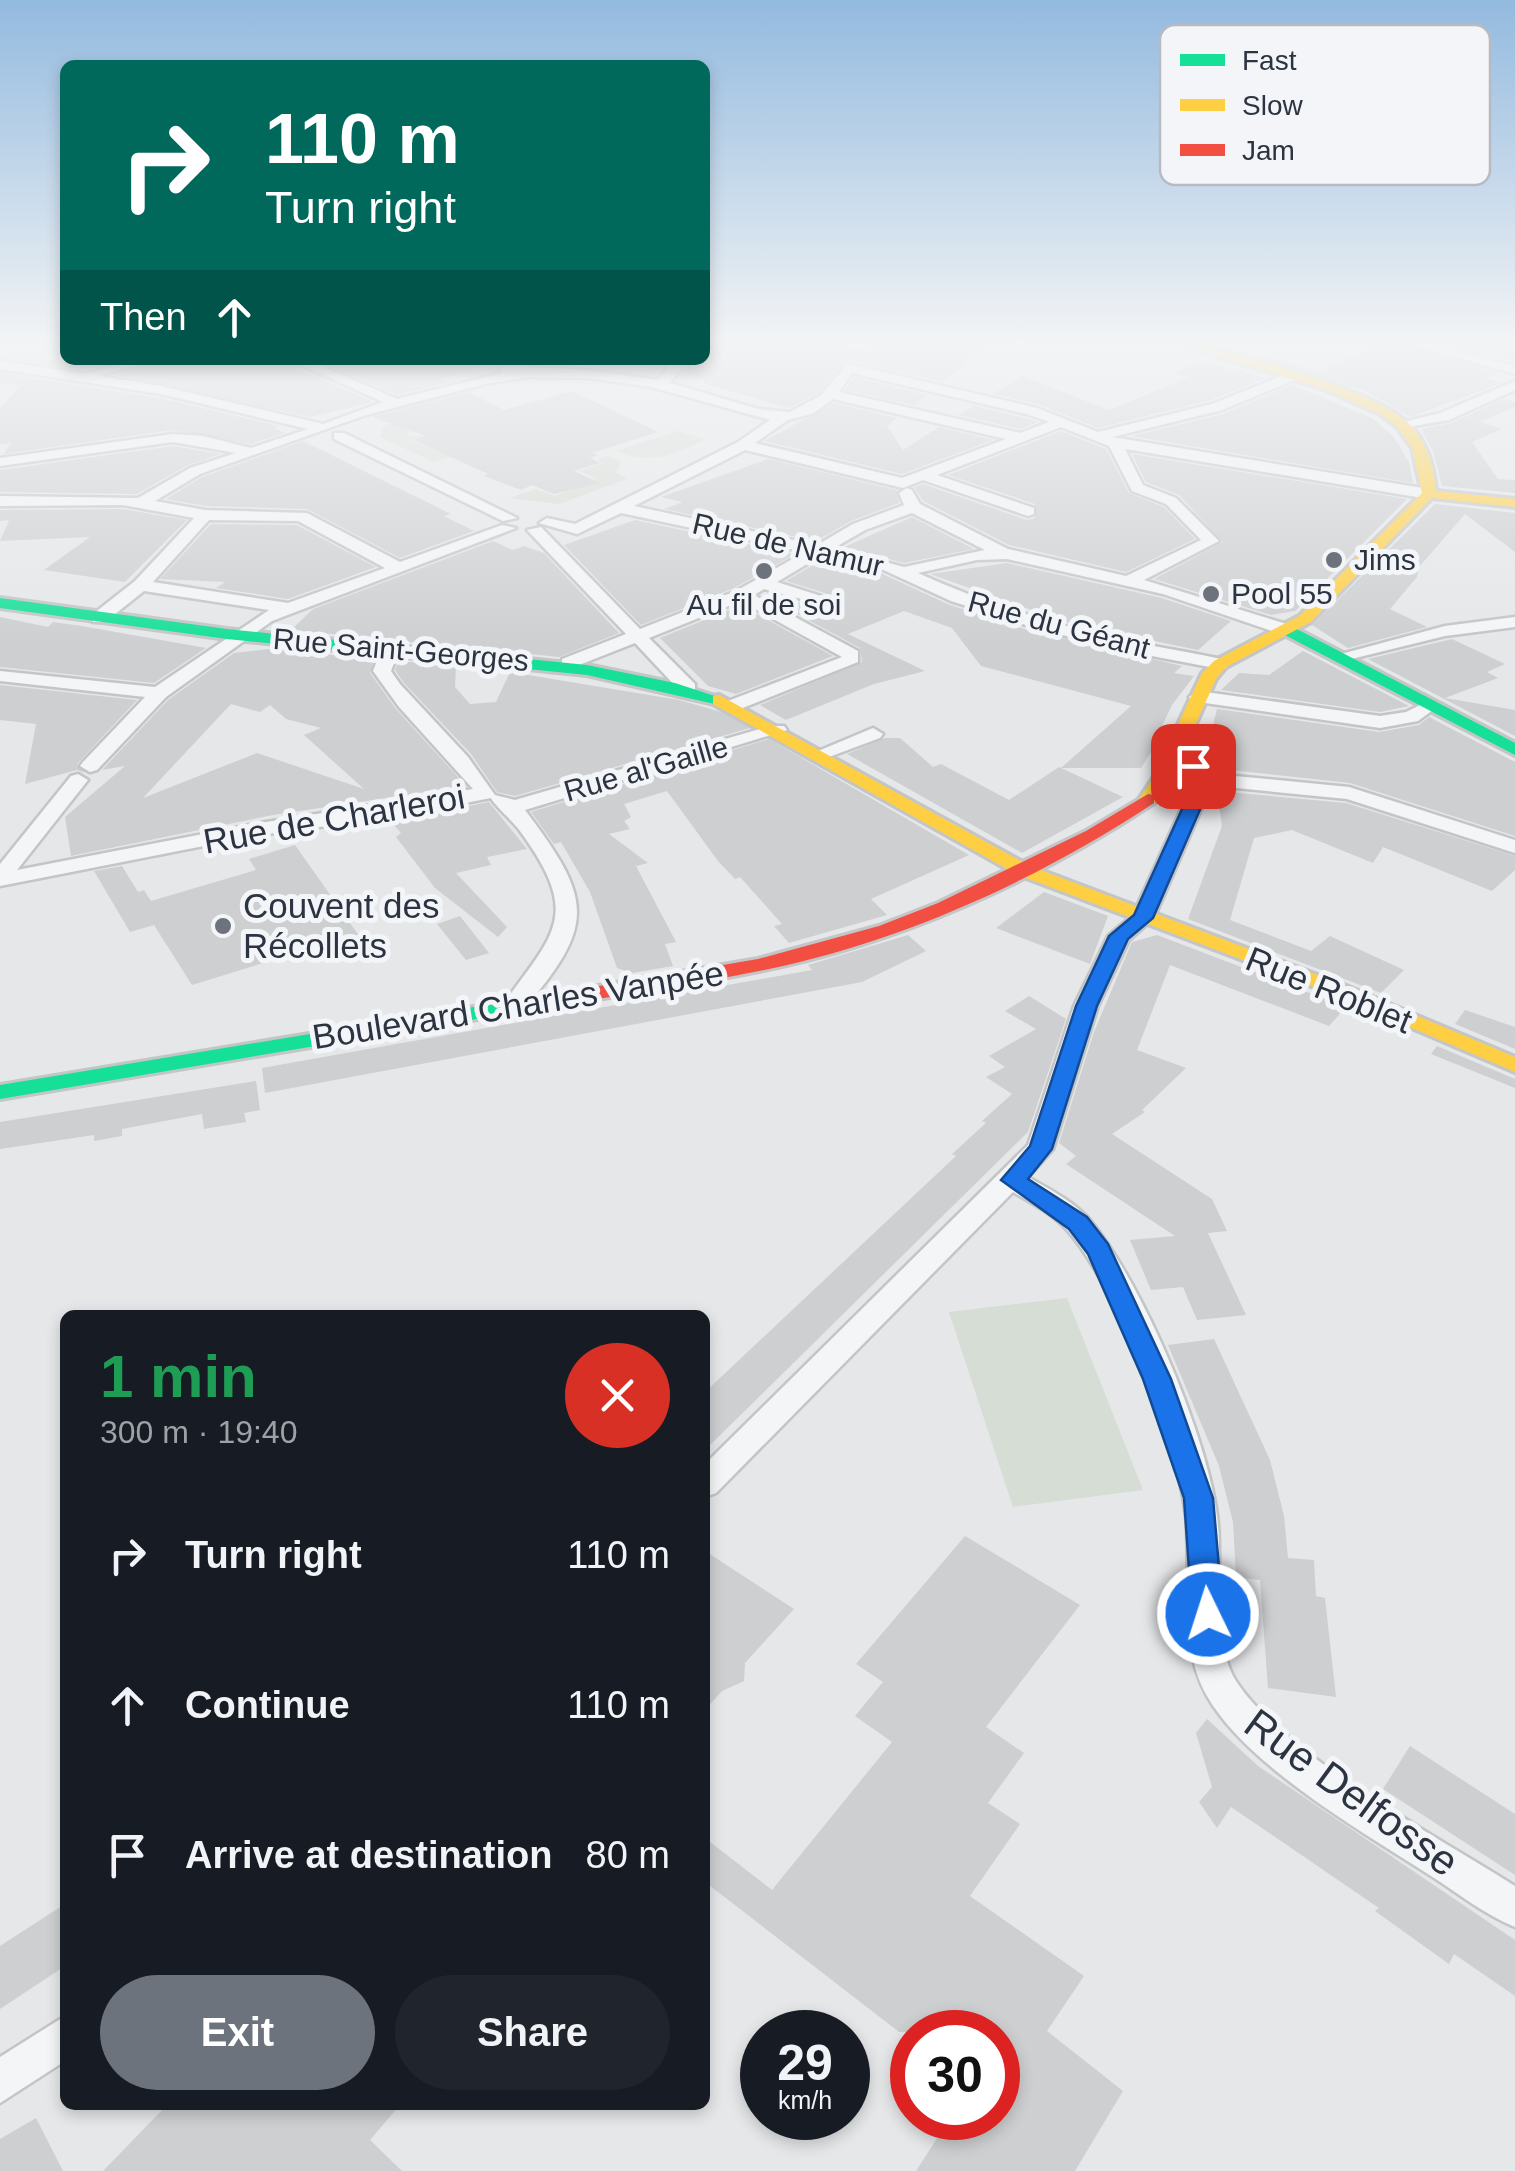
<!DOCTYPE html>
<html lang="en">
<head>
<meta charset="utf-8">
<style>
  :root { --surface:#171b24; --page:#20242c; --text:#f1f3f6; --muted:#9ea1a6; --accent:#6d737c }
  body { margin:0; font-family:Helvetica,sans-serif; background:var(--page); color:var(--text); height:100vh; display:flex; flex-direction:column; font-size:38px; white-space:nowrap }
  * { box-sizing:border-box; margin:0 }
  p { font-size:32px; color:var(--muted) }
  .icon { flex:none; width:55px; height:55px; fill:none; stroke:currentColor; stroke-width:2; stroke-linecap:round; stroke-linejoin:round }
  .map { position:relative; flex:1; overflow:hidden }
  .details { position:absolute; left:60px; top:1310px; width:650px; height:800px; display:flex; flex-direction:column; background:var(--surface); border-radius:15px; box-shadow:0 5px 15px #0003 }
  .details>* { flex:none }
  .top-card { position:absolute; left:60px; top:60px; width:650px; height:305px; border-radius:15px; box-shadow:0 5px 15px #0003; background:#00695c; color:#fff; overflow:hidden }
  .speed { position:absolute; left:740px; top:2010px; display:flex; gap:20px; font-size:50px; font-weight:700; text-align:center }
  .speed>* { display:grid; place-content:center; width:130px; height:130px; border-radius:50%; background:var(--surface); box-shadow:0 5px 15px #0003; line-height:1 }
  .speed small { font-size:25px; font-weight:400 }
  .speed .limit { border:15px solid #d22; background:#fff; color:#111 }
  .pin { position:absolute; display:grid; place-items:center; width:85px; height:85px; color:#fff; margin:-42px; border-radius:20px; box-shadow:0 5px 15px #0006 }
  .me { position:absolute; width:110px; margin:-55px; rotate:356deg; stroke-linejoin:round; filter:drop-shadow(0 0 8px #0008) }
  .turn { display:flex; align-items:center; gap:35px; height:210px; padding:0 40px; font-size:45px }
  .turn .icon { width:130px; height:130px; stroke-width:2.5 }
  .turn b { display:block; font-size:70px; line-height:85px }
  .then { display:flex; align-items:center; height:95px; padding:0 40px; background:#0003; gap:20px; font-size:38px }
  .round { display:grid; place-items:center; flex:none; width:105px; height:105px; border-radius:52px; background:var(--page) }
  .summary { display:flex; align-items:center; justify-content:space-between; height:170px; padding:0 40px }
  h1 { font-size:60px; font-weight:700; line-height:75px; color:#1e9e55 }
  .button { display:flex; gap:20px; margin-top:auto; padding:20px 40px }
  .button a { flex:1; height:115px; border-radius:60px; background:var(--accent); color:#fff; font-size:40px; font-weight:700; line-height:115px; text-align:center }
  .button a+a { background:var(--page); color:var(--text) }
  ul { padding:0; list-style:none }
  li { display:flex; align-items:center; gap:30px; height:150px; padding:0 40px }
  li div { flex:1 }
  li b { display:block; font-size:38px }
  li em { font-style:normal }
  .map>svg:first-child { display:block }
  .green { fill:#d6ddd5 }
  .building { fill:#cdcfd1; fill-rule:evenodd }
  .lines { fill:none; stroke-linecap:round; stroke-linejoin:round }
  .street-casing { stroke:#c3c5c7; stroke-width:5 }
  .fast-casing { stroke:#c3c5c7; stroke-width:6 }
  .slow-casing { stroke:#c3c5c7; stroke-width:6 }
  .jam-casing { stroke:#c3c5c7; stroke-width:6 }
  .street { fill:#f4f5f6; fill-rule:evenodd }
  .fast { fill:#16e098; fill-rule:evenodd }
  .slow { fill:#ffcf43; fill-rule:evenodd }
  .jam { fill:#f24e42; fill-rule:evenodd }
  .route { fill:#1a73e8; stroke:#114b97; stroke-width:2.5 }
  .poi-dot { fill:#6d737c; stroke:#f3f5f8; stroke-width:4 }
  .labels { text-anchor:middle; stroke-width:10; stroke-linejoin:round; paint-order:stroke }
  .far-street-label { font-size:30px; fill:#2c3442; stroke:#f3f5f8 }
  .far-poi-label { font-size:30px; fill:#2c3442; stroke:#f3f5f8; text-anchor:start }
  .street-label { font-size:35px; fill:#2c3442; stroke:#f3f5f8 }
  .poi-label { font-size:35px; fill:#2c3442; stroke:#f3f5f8; text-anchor:start }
  .near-street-label { font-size:42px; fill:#2c3442; stroke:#f3f5f8 }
  .key { fill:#f3f5f8; stroke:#b7bbc1; stroke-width:2.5 }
  .key-label { font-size:28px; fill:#2c3442 }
</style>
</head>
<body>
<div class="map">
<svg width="1515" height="2171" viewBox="0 0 1515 2171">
  <rect width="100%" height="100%" fill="#e5e7e9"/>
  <path class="green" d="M392 423 410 431 407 435 426 437 412 441C430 450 445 445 462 453L434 462 380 437 384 426Z
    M677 431 706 439C675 455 650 465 616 451Z
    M608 456 622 462 616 472 627 479 559 504 510 498 536 489 555 496 597 479 580 471 603 463 597 460Z
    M1067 1298 1143 1490 1013 1507 949 1312Z"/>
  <path class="building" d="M705 343H826L867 355 882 343H995L943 382 849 360 818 393 790 408 703 383 705 379 679 378 691 360H705Z
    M1378 343H1402L1499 373 1487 379 1502 383 1410 417 1368 392 1254 355 1319 370Z
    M1442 343H1515V362Z
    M19 360H119L87 370Z
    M157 360H278L373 402 310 417 116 375Z
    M345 360H483L484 367 440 379 447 383 397 395 328 365Z
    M1203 361 1266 378 1211 400 1098 428 1038 404 993 394 1022 376 1109 410 1189 377 1173 373Z
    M0 373 160 398 279 426 274 428 285 433 251 444 172 430 4 454 11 443 0 444V408L21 385 0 383Z
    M854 377 927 395 914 405 845 390Z
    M1292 385 1372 418 1394 437 1409 462 1413 483 1131 436 1223 414Z
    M572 391 658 432 592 453 598 455 590 458 600 463 574 471 600 483 554 494 532 485 521 490 484 476 488 474 414 440 426 436 373 417 468 392 504 410Z
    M1504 399 1515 402V407L1479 422 1502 429 1472 442 1498 479 1515 480V493L1442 486 1433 451 1421 429 1451 423Z
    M834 403 897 418 887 426 903 450 939 427 993 440 902 474 764 441Z
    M974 406 1026 418 1038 422 1020 429 959 415Z
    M1061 431 1106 449 1129 493 1164 507 1195 539 1126 572 1009 545 923 501 914 487 923 484 1027 520 1035 518V504L948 475Z
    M303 441 451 514 444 516 474 531 400 558 307 509 205 506 166 499 202 477Z
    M173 446 221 454 188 465 137 494 0 492V470Z
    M1132 454 1407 499 1295 611 1271 615 1154 579 1223 542 1179 495 1146 482Z
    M768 459 897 490 899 503 851 521 816 541 664 509 683 502 661 497Z
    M1435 504 1515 513V552L1465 514 1419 567 1417 577 1390 609 1427 627 1348 648 1312 625Z
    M123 509 187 520 125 582 44 570 90 537 0 541 9 520 0 521V510Z
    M912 517 974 549 904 563 844 547Z
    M635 520 795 554 734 588 641 625 564 545Z
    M211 524 297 525 376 567 288 599 216 588 225 582 160 579Z
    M493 541 513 550 524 546 544 553 619 633 559 657 291 630 313 609Z
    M823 559 876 571 950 605 1028 630 1182 666 1174 673 1194 676 1172 705 1159 732 1163 733 1141 768H1061L1131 706 981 666 952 628 904 611 848 634 925 671 874 684 786 720 760 705 862 662 860 648 762 595 826 608 825 593 786 581Z
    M1007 563 1162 598 1231 621 1198 650 1068 623 930 574Z
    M741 605 833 656 736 694 708 686 660 638Z
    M0 617 48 627 53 622 82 626 206 648 154 683 0 667Z
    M1452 639 1505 664 1487 672 1498 678 1445 698 1515 710V736L1368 659Z
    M270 649 374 659 370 673 396 709 466 786 273 815 71 856 65 817 125 766 102 770 168 700 234 653ZM231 704 260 712 270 705 286 719 321 728 304 735 364 789 257 753 143 798Z
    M1303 651 1409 706 1380 712 1221 690 1239 673 1269 675Z
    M399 661 456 666 455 687 470 704 496 702 510 672 679 700 725 713 750 728 515 796 497 792 471 754 403 682 395 670Z
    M0 685 137 700 77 764 85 773 77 770 25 784 36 724 0 720Z
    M1217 709 1379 732 1419 725 1429 717 1515 762V836L1350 783 1214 768 1213 754 1206 752Z
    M885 738H900L933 767 941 764 1009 800 1059 767 1123 797 1022 853 847 754Z
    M769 739 969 855 871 899 887 915 789 943 774 926 782 924 740 877 735 879 718 861 667 791 624 804 631 817 624 821 630 829 609 834 648 863 636 866 676 942 665 944 673 966 632 973 617 968 590 892 561 842 554 844 531 812Z
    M1217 791 1346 803 1515 856V870L1492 891 1383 847 1373 863 1292 830 1254 838 1230 920 1311 951 1330 936 1404 970 1381 993 1188 919 1222 826Z
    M489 802 527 849 487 857 491 865 456 873 507 927 498 937 435 888 396 837 401 833 390 821Z
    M295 845 362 940 364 949 355 957 324 961 308 949 192 985 154 925 130 932 94 871 122 866 138 892 144 890 151 901 256 870 249 859Z
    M1044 892 1108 916 1090 964 996 928Z
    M460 916 489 953 466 960 437 924Z
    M908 935 926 951 862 982 265 1093 262 1068 812 970 808 965Z
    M1157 935 1346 1007 1329 1026 1170 965 1137 1050 1186 1068 1142 1110 1145 1112 1112 1134 1212 1199 1227 1231 1208 1233 1246 1315 1197 1320 1183 1287 1151 1290 1130 1240 1175 1236 1066 1164 1076 1156 1059 1143 1094 1032 1132 942Z
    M1029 996 1066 1019 1028 1132 705 1450V1392L956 1156 952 1154 986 1123 982 1121 1012 1094 986 1077 1005 1067 989 1056 1036 1029 1005 1011Z
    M1465 1010 1515 1027V1049L1455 1024Z
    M1437 1046 1515 1079V1088L1431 1054Z
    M256 1081 260 1110 244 1113 246 1122 204 1129 202 1114 122 1129V1136L94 1141V1135L0 1149V1122Z
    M1214 1339 1270 1460 1284 1516 1288 1558 1314 1560 1316 1596 1325 1598 1336 1697 1268 1688 1260 1580 1236 1577 1233 1522 1219 1466 1168 1345Z
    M965 1536 1080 1605 986 1727 1024 1753 988 1803 1020 1824 970 1896 1084 1976 1047 2031 1123 2091 1075 2171H916L950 2118H998V2032H899L705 1882V1838L772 1890 892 1742 855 1716 883 1682 856 1664Z
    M705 1551 794 1609 745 1663 744 1681 722 1691 705 1710Z
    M1207 1719 1258 1766 1515 1940V1996L1454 1954 1449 1964 1375 1911 1379 1908 1231 1807 1217 1828 1199 1802 1212 1787 1196 1733Z
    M1410 1746 1515 1814V1875L1383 1789Z
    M65 1904V1966L0 2009V1946Z
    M167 2105H400L370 2140 402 2171H103Z
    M36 2118 63 2171H0V2139Z"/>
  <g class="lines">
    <g class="street-casing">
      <path id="street" d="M830 343H878L868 351Z
        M1406 343H1427L1515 366V374Z
        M131 360H153L99 376 161 386 323 424 383 402 290 360H308L397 399 503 373 499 370 506 366 588 370 658 380 673 360H687L670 383 758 409 790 412 820 396 848 364 1037 408 1098 432 1212 404 1292 372 1297 373V379L1222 410 1112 437 1429 489 1437 494 1429 499 1125 449 1143 485 1176 498 1219 541 1144 580 1293 626V634H1281L1163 594 1007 559 977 560 918 573C982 602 1050 624 1119 639 1154 647 1191 652 1226 660V668L1220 669 1115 649 1029 626 951 601 877 567 822 555 777 582 824 597V605L764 589 754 595 858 651V662L735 711 726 705 728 701 842 657 741 601 649 638 695 684V692H681L635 643 574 667H562V659L626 634 527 530 541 527 640 629 736 591 805 552 621 513 577 534 539 523 547 518 575 524 738 442 770 420 651 387 588 378 529 377 485 384 363 416 200 474 155 501 205 510 307 513 400 562 502 525 516 528 272 621 166 697 97 770 90 772 80 766 83 762 145 697 0 681V671L155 687 269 610 144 591 105 622H93V614L135 581 194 518 123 505 0 506V496L138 498 190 468 236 453 173 442 0 466V458L173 434 203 436 251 448 308 429 161 394 0 369V361L87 374ZM852 373 1027 414 1049 422 1020 433 839 392ZM833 399 1006 439 902 478 755 443 788 420 814 413ZM1061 427 1109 446 1132 491 1166 504 1201 540 1126 576 1008 549 920 504 912 490 907 488 899 493 904 505 853 524 817 545 634 506 745 450 903 488 923 480 1028 516 1034 514V508L937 475ZM912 513 985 550 904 567 834 548 865 530ZM209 520 298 521 385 568 288 603 153 582Z
        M1515 381V390L1449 420 1402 428 1395 424 1440 413Z
        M334 433H344L517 518 503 521 334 439Z
        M1515 617V627L1445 636 1339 662 1330 657 1445 626Z
        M390 645 399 650 391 671 400 684 468 757 495 795 515 800 770 726H784L787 730 525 810C592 899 598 924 521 1012L513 1014 501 1007C555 932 582 916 520 831 513 821 493 804 491 798L393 817 260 835 0 886V864L71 776 78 774 88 780 17 870 260 823 473 789 399 707 373 671 381 650Z
        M1198 691 1380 716 1406 712 1428 701 1437 707 1418 721 1380 728 1191 701 1189 697Z
        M873 728 883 734 880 738 821 760 811 754Z
        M1173 748 1200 762 1204 773 1349 787 1515 840V853L1347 799 1205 785 1206 798 1154 918 1129 940 1098 1006 1053 1149 1028 1177C1049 1189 1073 1201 1090 1220 1142 1282 1211 1443 1218 1524 1222 1568 1212 1643 1236 1681 1284 1755 1438 1837 1515 1886V1927C1485 1915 1458 1893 1431 1876 1363 1832 1247 1766 1207 1696 1177 1643 1192 1576 1186 1517 1178 1444 1117 1287 1068 1231 1053 1214 1032 1203 1013 1192L716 1493 705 1497V1464L1028 1145 1074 1006 1108 936 1133 915 1186 798 1183 769 1163 754Z
        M65 2016V2061L0 2103V2057Z"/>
    </g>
    <g class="fast-casing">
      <path id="fast" d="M0 598 227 629 587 665 675 683 727 700 719 705 587 675 227 639 0 608Z
        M1281 627H1293L1515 743V755L1281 633Z
        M534 997 545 1003 542 1008 0 1099V1085Z"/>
    </g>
    <g class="slow-casing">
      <path id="slow" d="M1173 343C1220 343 1371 390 1406 421 1426 439 1434 465 1436 491L1515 499V507L1432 498 1311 622 1226 667 1216 679 1170 781 1154 803 1148 804 1139 799 1152 780 1202 673 1214 661 1299 616 1422 493 1412 448 1397 427 1380 414 1326 390Z
        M719 695 1030 866 1344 985 1515 1057V1072L1330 993 1016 874 713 704V696Z"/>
    </g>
    <g class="jam-casing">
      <path id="jam" d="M1148 794 1154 795V803C1036 881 899 943 759 971 684 986 609 997 534 1009L523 1003 534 997 758 959 879 926 938 903 1086 831Z"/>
    </g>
    <use href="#street" class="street"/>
    <use href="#fast" class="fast"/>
    <use href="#slow" class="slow"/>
    <use href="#jam" class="jam"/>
  </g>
  <linearGradient id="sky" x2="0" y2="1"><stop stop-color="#93badf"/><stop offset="0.53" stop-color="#f3f4f5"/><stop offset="1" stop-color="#f3f4f5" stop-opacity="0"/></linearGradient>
  <rect width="1515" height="647" fill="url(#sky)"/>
  <path class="route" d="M1193 761 1202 766 1205 798 1153 918 1128 939 1097 1006 1052 1149 1028 1179 1087 1217 1108 1244 1171 1379 1213 1498 1223 1614 1219 1623 1208 1627 1197 1623 1192 1614 1184 1498 1143 1379 1088 1254 1069 1229 1001 1180 1030 1146 1076 1006 1109 936 1134 915 1187 798 1184 766Z"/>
  <g class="poi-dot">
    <circle cx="1334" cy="560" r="10"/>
    <circle cx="764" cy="571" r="10"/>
    <circle cx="1211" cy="594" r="10"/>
    <circle cx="223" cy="926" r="10"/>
  </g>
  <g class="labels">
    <g class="far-street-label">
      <text transform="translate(788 545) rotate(13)" y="10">Rue de Namur</text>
      <text transform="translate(1059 625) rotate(15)" y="10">Rue du Géant</text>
      <text transform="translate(401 650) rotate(5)" y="10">Rue Saint-Georges</text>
      <text transform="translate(646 769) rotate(-16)" y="10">Rue al'Gaille</text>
    </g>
    <g class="far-poi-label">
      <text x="1354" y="570">Jims</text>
      <text x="1231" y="604">Pool 55</text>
      <text x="764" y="615" text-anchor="middle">Au fil de soi</text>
    </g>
    <g class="street-label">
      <text transform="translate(334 819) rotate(-10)" y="12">Rue de Charleroi</text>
      <text transform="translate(1329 990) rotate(22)" y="12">Rue Roblet</text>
      <text transform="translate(518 1005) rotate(-9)" y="12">Boulevard Charles Vanpée</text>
    </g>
    <g class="poi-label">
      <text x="243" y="918">Couvent des<tspan x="243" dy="40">Récollets</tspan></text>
    </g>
    <g class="near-street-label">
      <text transform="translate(1352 1792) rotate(36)" y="15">Rue Delfosse</text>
    </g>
  </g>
  <rect x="1160" y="25" width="330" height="160" rx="15" class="key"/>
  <rect x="1180" y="54" width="45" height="12" fill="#16e098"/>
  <rect x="1180" y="99" width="45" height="12" fill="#ffcf43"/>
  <rect x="1180" y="144" width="45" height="12" fill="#f24e42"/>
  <g class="key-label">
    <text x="1242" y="70">Fast</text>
    <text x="1242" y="115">Slow</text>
    <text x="1242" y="160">Jam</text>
  </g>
</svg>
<div class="speed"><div>29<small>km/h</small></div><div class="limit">30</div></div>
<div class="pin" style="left:1193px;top:766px;background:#d93025"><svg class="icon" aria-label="arrive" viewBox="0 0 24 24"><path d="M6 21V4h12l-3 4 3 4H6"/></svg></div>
<svg class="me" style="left:1208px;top:1614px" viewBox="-20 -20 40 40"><circle r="17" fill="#1a73e8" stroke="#fff" stroke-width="3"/><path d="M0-11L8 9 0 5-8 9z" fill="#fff"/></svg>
<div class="top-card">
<div class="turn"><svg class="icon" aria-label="right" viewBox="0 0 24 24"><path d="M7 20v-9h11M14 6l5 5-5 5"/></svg><div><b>110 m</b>Turn right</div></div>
<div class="then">Then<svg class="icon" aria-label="ahead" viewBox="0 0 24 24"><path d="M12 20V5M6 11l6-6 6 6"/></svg></div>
</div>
<section class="details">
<div class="summary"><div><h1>1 min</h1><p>300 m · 19:40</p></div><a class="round" style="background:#d93025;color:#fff"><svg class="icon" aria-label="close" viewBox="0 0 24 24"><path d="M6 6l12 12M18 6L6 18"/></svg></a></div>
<ul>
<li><svg class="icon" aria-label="right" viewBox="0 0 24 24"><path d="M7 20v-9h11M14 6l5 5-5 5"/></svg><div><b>Turn right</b></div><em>110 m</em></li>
<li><svg class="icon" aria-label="ahead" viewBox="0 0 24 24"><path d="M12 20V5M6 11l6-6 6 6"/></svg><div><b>Continue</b></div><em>110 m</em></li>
<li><svg class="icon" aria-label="arrive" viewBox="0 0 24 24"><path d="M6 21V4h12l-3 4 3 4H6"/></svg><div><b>Arrive at destination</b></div><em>80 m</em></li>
</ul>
<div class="button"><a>Exit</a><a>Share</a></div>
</section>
</div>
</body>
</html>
